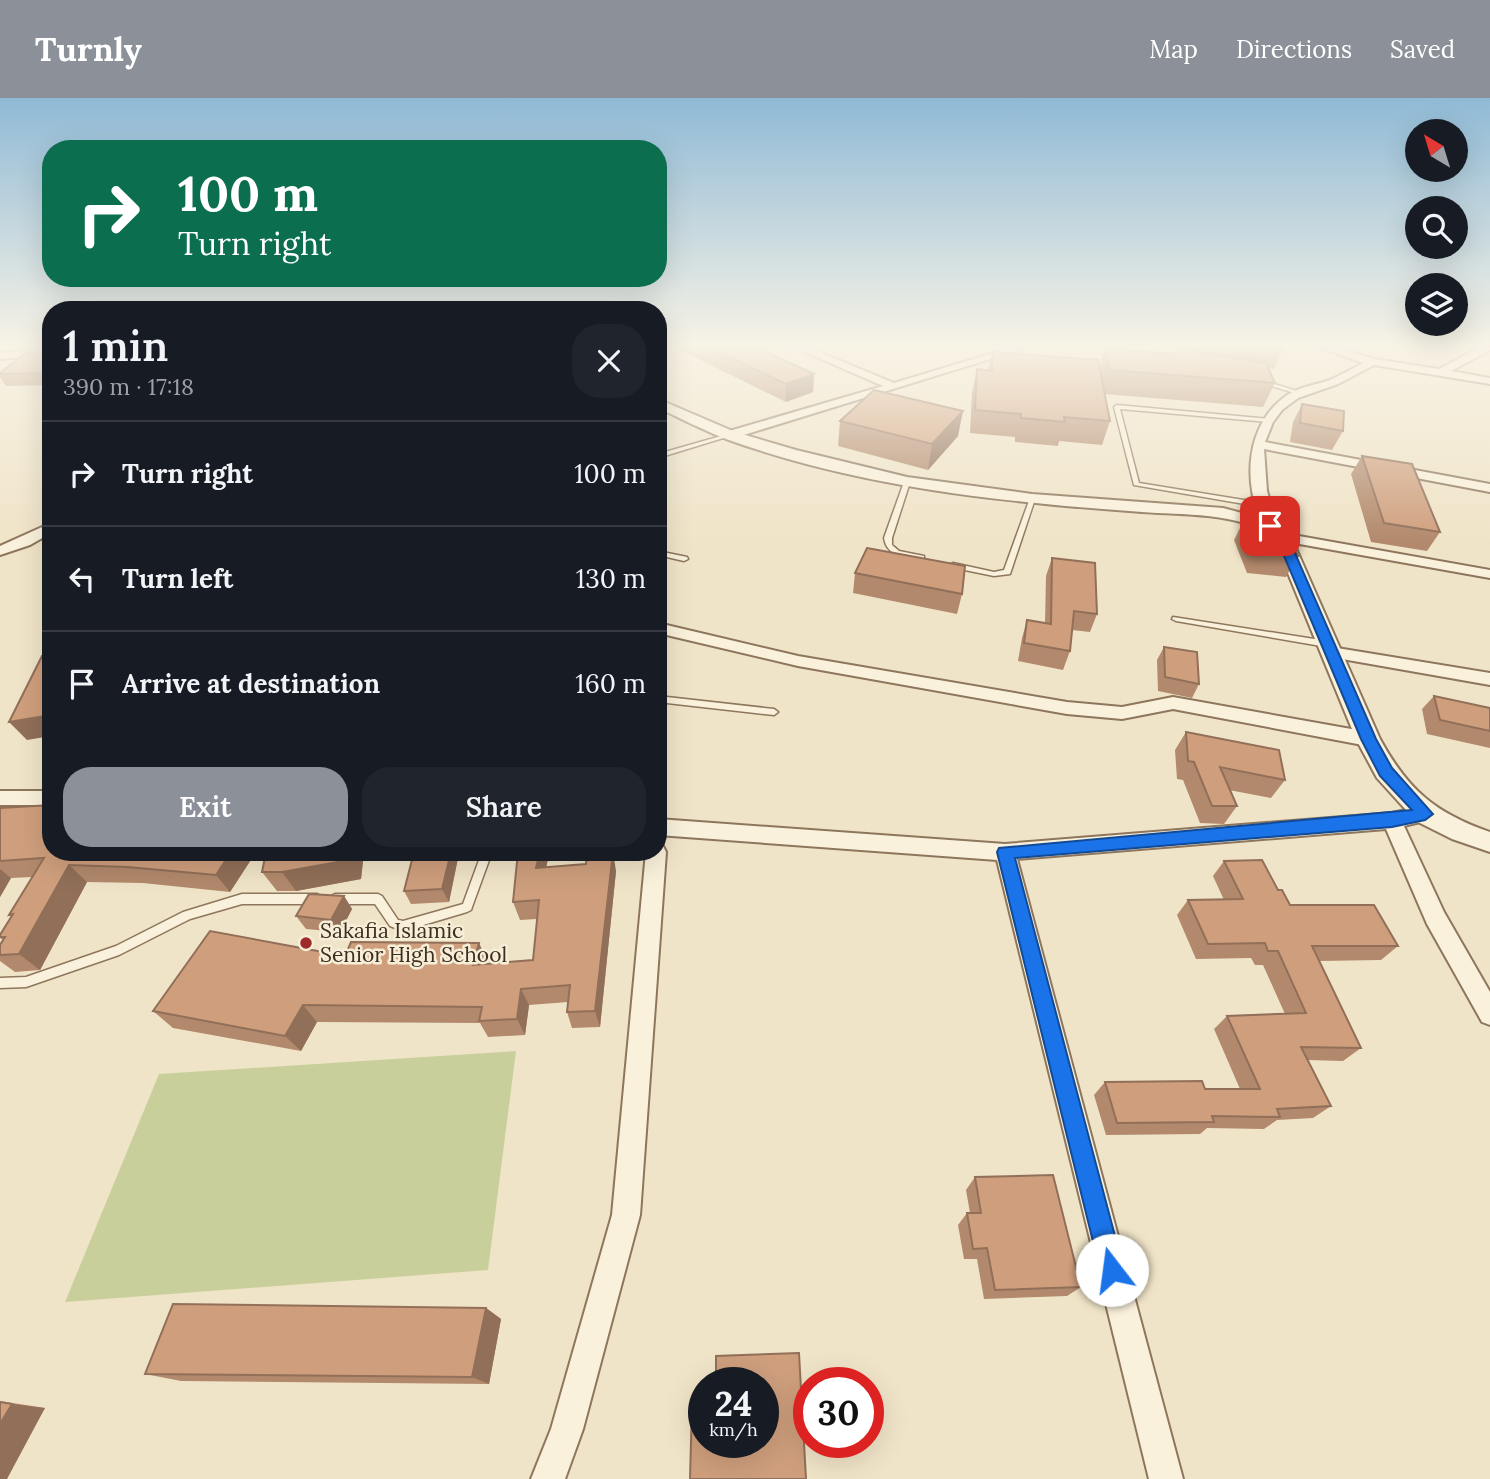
<!DOCTYPE html>
<html lang="en">
<head>
<meta charset="utf-8">
<style>
  :root { --surface:#171b24; --page:#20242c; --text:#f1f3f6; --muted:#9ea1a6; --line:#363941; --accent:#8c9099 }
  body { margin:0; font-family:Lora,serif; background:var(--page); color:var(--text); height:100vh; display:flex; flex-direction:column; font-size:26px; white-space:nowrap }
  * { box-sizing:border-box; margin:0 }
  p { font-size:23px; color:var(--muted) }
  .icon { flex:none; width:38px; height:38px; fill:none; stroke:currentColor; stroke-width:2; stroke-linecap:round; stroke-linejoin:round }
  .map { position:relative; flex:1; overflow:hidden }
  .panel { position:absolute; left:42px; top:203px; width:625px; height:560px; display:flex; flex-direction:column; background:var(--surface); border-radius:28px; box-shadow:0 7px 28px #0002 }
  .panel>* { flex:none }
  .top-card { position:absolute; left:42px; top:42px; width:625px; height:147px; border-radius:28px; box-shadow:0 7px 28px #0002; background:#0b6e4f; color:#fff; overflow:hidden }
  .needle { width:46px; rotate:322deg }
  .buttons { position:absolute; left:1405px; top:21px; display:grid; gap:14px }
  .buttons a { display:grid; place-items:center; width:63px; height:63px; border-radius:50%; background:var(--surface); box-shadow:0 7px 28px #0002; font-size:35px }
  .speed { position:absolute; left:688px; top:1269px; display:flex; gap:14px; font-size:35px; font-weight:700; text-align:center }
  .speed>* { display:grid; place-content:center; width:91px; height:91px; border-radius:50%; background:var(--surface); box-shadow:0 7px 28px #0002; line-height:1 }
  .speed small { font-size:18px; font-weight:400 }
  .speed .limit { border:10px solid #d22; background:#fff; color:#111 }
  .pin { position:absolute; display:grid; place-items:center; width:60px; height:60px; color:#fff; margin:-30px; border-radius:14px; box-shadow:0 4px 10px #0006 }
  .me { position:absolute; width:77px; margin:-38px; rotate:345deg; stroke-linejoin:round; filter:drop-shadow(0 0 5px #0008) }
  .turn { display:flex; align-items:center; gap:24px; height:147px; padding:0 21px; font-size:32px }
  .turn .icon { width:91px; height:91px; stroke-width:2.5 }
  .turn b { display:block; font-size:49px; line-height:60px }
  .round { display:grid; place-items:center; flex:none; width:74px; height:74px; border-radius:28px; background:var(--page) }
  .head { display:flex; align-items:center; justify-content:space-between; height:119px; padding:0 21px }
  h1 { font-size:42px; font-weight:600; line-height:52px }
  .action { display:flex; gap:14px; margin-top:auto; padding:14px 21px }
  .action a { flex:1; height:80px; border-radius:28px; background:var(--accent); color:#fff; font-size:28px; font-weight:600; line-height:80px; text-align:center }
  .action a+a { background:var(--page); color:var(--text) }
  ul { padding:0; list-style:none }
  li { display:flex; align-items:center; gap:21px; height:105px; padding:0 21px; border-top:2px solid var(--line) }
  li div { flex:1 }
  li b { display:block; font-size:26px }
  li em { font-style:normal }
  header { display:flex; align-items:center; gap:42px; box-sizing:border-box; height:98px; padding:0 35px; background:var(--accent); color:#fff }
  header strong { font-size:33px }
  nav { display:flex; gap:38px; margin-inline-start:auto; font-size:24px }
  .map>svg:first-child { display:block }
  .green { fill:#c9cf9b }
  .lines { fill:none; stroke-linecap:round; stroke-linejoin:round }
  .service-casing { stroke:#8d765c; stroke-width:3 }
  .minor-casing { stroke:#8d765c; stroke-width:4 }
  .tertiary-casing { stroke:#8d765c; stroke-width:4 }
  .service { fill:#faf1dc; fill-rule:evenodd }
  .minor { fill:#faf1dc; fill-rule:evenodd }
  .tertiary { fill:#faf1dc; fill-rule:evenodd }
  .wall { fill:#b2896c }
  .shaded-wall { fill:#916f58 }
  .building { fill:#cf9f7d; stroke:#916f58; stroke-width:2 }
  .route { fill:#1a73e8; stroke:#114b97; stroke-width:2 }
  .poi-dot { fill:#9e2a2b; stroke:#f7eed8; stroke-width:2.5 }
  .labels { text-anchor:middle; stroke-width:5; stroke-linejoin:round; paint-order:stroke }
  .poi-label { font-size:21px; fill:#3d2e20; stroke:#f7eed8; text-anchor:start }
</style>
</head>
<body>
<header>
<strong>Turnly</strong>
<nav><a>Map</a><a>Directions</a><a>Saved</a></nav>
</header>
<div class="map">
<svg width="1490" height="1381" viewBox="0 0 1490 1381">
  <rect width="100%" height="100%" fill="#f0e4c8"/>
  <path class="green" d="M516 953 488 1172 65 1204 159 976Z"/>
  <g class="lines">
    <g class="service-casing">
      <path id="service" d="M1261 283H1265L1303 295 1298 296 1261 285Z
        M1117 307 1270 321V323L1268 324 1120 311 1139 385 1262 405 1265 407 1262 409 1134 387 1114 309Z
        M728 336 733 337 658 360V356Z
        M907 382 910 384 892 440V447L899 453 924 458V462H921C905 459 887 459 884 440L904 384Z
        M1030 400 1035 401 1010 476 994 478 950 469 949 467 953 465 994 474 1004 472Z
        M658 453 687 459 688 461 684 463 658 457Z
        M1173 519 1327 543 1331 546 1327 549 1176 523 1172 521Z
        M658 598 774 611 778 614 774 617 658 604Z
        M482 754H492L472 809 471 812 467 814 403 833 390 828 375 806H335L331 804 330 801 331 798 335 796H378L382 798 398 822 403 823 463 806Z
        M242 796H317L321 798 322 801 321 804 317 806H242L190 821 119 857 26 889 0 890V880L26 879 116 848 183 814Z"/>
    </g>
    <g class="minor-casing">
      <path id="minor" d="M796 250H810L894 285 1010 250H1026L734 340H726V334L883 288Z
        M1322 250H1338L1374 261 1439 271 1479 250H1490V252L1451 273 1490 280V286L1374 267 1338 286 1298 300 1282 312 1273 324 1265 344 1490 386V394L1264 351 1267 393 1277 428 1275 431H1265C1241 387 1245 324 1289 296 1302 288 1316 287 1330 282 1341 277 1352 271 1363 265Z
        M51 251V257L0 261V255Z
        M51 425V435L30 447 0 457V448Z
        M1282 435 1490 472V480L1277 442V436Z
        M658 525 798 558 1067 604 1122 609 1173 599 1368 634 1374 636 1377 641 1374 646 1368 648 1173 611 1122 621 1067 616 798 568 658 535Z
        M1331 549 1490 575V587L1325 558 1323 554Z
        M0 693H51V707H0Z
        M1425 708 1432 711 1435 716 1432 721 1404 728 1444 814 1490 894V927L1482 924 1427 826 1386 731 1017 761 1183 1381H1149L997 762 658 737V721L1005 746 1392 715Z
        M658 746 663 748 666 754 640 1117 583 1331 565 1381H531L551 1331 612 1117 646 754H658Z"/>
    </g>
    <g class="tertiary-casing">
      <path id="tertiary" d="M658 301 735 334 796 352 907 379 1032 396 1223 410 1276 424 1291 439 1380 641C1408 692 1435 715 1490 734V754L1452 741 1416 723 1377 680 1356 641 1274 441C1245 414 1180 417 1142 414 1001 404 859 389 726 341 703 332 680 320 658 310Z"/>
    </g>
    <use href="#service" class="service"/>
    <use href="#minor" class="minor"/>
    <use href="#tertiary" class="tertiary"/>
  </g>
  <path class="wall" d="M676 250H775L765 254 814 276 813 294 786 304Z
    M1105 250 1175 256 1178 250H1284L1274 271 1268 270 1275 285 1263 309 1104 296 1110 323 1102 347 1059 343 1058 348 1015 344V339L970 335 972 294 977 271 988 272 992 254 1099 270Z
    M51 254 49 287 6 288 0 279V275Z
    M1302 306 1343 333 1332 352 1290 344 1293 324Z
    M840 323 958 338 928 372 838 348Z
    M1362 358 1440 434 1427 453 1371 444 1351 376Z
    M1244 422 1298 458 1286 479 1247 475 1234 442Z
    M1052 460 1097 516 1090 534 1072 532 1070 553 1063 572 1018 563 1022 540 1027 522 1045 525 1046 478Z
    M855 475 962 496 957 516 853 495Z
    M1164 549 1199 586 1192 600 1158 593 1157 562Z
    M1434 598 1490 610V650L1427 636 1422 611Z
    M1186 634 1285 682 1271 700 1229 692 1237 708 1224 726 1200 725 1183 682 1177 681 1175 652Z
    M0 710 256 754 230 794 143 785 87 784 40 872 15 874 0 863V847L3 842 0 840V837L12 818 9 817 32 779 11 780 0 799Z
    M266 754H364L361 781 296 793H277L262 774Z
    M414 754H456L458 760 449 804 411 806 404 793Z
    M548 761 546 769 586 766 616 773 600 929 572 930 567 914 568 904 529 907 525 937 488 939 480 925 317 924 301 953 173 930 153 913 345 858 487 862 486 866 533 862 537 821 520 822 513 804Z
    M1224 763 1278 792 1290 807 1398 848 1381 862 1319 863 1361 950 1343 963 1307 962 1331 1008 1313 1020 1277 1022 1264 1031 1207 1030 1200 1036 1106 1037 1094 997 1105 984 1205 991H1240L1214 931 1227 918 1285 916 1263 867H1255L1251 860 1196 861 1177 817 1188 802H1224L1213 778Z
    M344 798 352 811 340 834 306 831 296 818Z
    M975 1079 1081 1189 1067 1198 984 1201 977 1161H964L958 1127 967 1115H970L966 1092Z
    M486 1210 501 1221 489 1286 181 1283 145 1276Z
    M0 1303 45 1310 0 1381Z"/>
  <path class="shaded-wall" d="M743 250H775L743 261Z
    M51 267V285L49 287 41 275Z
    M814 276 813 294 786 304V286Z
    M963 313 958 338 928 372 932 346Z
    M51 617V638L27 642 9 624Z
    M231 754H256L230 794 216 777Z
    M350 754H364L361 781 296 793 282 774Z
    M451 754H456L458 760 449 804 442 791Z
    M540 754H546L548 761 542 788 536 770Z
    M613 754 616 773 600 929 595 913Z
    M69 767 87 784 40 872 19 856Z
    M0 771 11 780 0 799Z
    M344 798 352 811 340 834 331 822Z
    M479 845 487 862 482 884 473 867Z
    M521 891 529 907 525 937 517 921Z
    M303 907 317 924 301 953 285 938Z
    M486 1210 501 1221 489 1286 472 1279Z
    M12 1306 45 1310 7 1381H0V1326Z"/>
  <path class="building" d="M710 250H757L814 276 786 286Z
    M1105 250 1175 256 1177 251 1266 265 1275 285 1109 272Z
    M27 254H51V267L41 275 0 276V275Z
    M992 254 1098 262 1110 323 1064 319 1065 324 1021 320V316L975 312 977 271 992 273Z
    M874 292 963 313 932 346 840 323Z
    M1302 306 1344 313 1343 333 1300 325Z
    M1362 358 1412 366 1440 434 1384 425Z
    M1244 422 1283 425 1298 458 1258 455Z
    M867 450 965 468 962 496 855 475Z
    M1052 460 1095 465 1097 516 1074 513 1070 553 1024 545 1027 522 1051 526Z
    M1164 549 1197 554 1199 586 1165 579Z
    M51 557V617L9 624 42 558Z
    M1434 598 1490 610V633L1440 622Z
    M1186 634 1279 652 1285 682 1220 669 1237 708H1212L1194 664 1188 663Z
    M51 707V754H231L216 777 127 769 69 767 19 856 0 857V847L5 839H0V837L13 816 9 817 44 760 0 763V710Z
    M266 754H350L349 762 282 774H262Z
    M414 754H451L442 791 404 793Z
    M518 754H540L536 770 586 766 587 755 613 754 595 913 567 914 570 887 521 891 517 921 479 923 482 909 303 907 285 938 153 913 210 833 345 858 351 844 479 845 473 867 533 862 539 802 513 804Z
    M1262 762 1278 792H1282L1290 807H1374L1398 848H1312L1361 950 1301 949 1331 1008 1277 1011 1280 1019 1212 1018 1214 1024 1117 1025 1105 984 1202 983 1205 991H1260L1227 918 1306 915 1278 853H1268L1265 845 1208 846 1188 802 1243 801 1224 763Z
    M309 796 344 798 331 822 296 818Z
    M1053 1077 1081 1189 995 1192 987 1150 973 1151 967 1115H981L975 1079Z
    M173 1206 486 1210 472 1279 145 1276Z
    M799 1255 806 1381H690L692 1308H704V1344H763V1284H707L716 1283V1258Z
    M0 1304 12 1306 0 1326Z"/>
  <linearGradient id="sky" x2="0" y2="1"><stop stop-color="#8fbad6"/><stop offset="0.56" stop-color="#f8f3e6"/><stop offset="1" stop-color="#f8f3e6" stop-opacity="0"/></linearGradient>
  <rect width="1490" height="443" fill="url(#sky)"/>
  <path class="route" d="M1266 425H1274L1288 439 1376 641 1392 670 1433 716 1425 722 1392 729 1015 760 1124 1172 1121 1181 1112 1184 1104 1181 1100 1172 997 754 999 750 1412 712 1380 678 1361 641 1277 441 1266 430Z"/>
  <circle class="poi-dot" cx="306" cy="845" r="7"/>
  <g class="labels">
    <g class="poi-label">
      <text x="320" y="840">Sakafia Islamic<tspan x="320" dy="24">Senior High School</tspan></text>
    </g>
  </g>
</svg>
<div class="buttons">
<a><svg class="needle" viewBox="-14 -14 28 28"><path d="M0-13l5 13h-10z" fill="#e53935"/><path d="M0 13l5-13h-10z" fill="#9ea1a6"/></svg></a>
<a><svg class="icon" aria-label="search" viewBox="0 0 24 24"><circle cx="10" cy="10" r="6"/><path d="M15 15l6 6"/></svg></a>
<a><svg class="icon" aria-label="layers" viewBox="0 0 24 24"><path d="M12 4l9 5-9 5-9-5zM3 14l9 5 9-5"/></svg></a>
</div>
<div class="speed"><div>24<small>km/h</small></div><div class="limit">30</div></div>
<div class="pin" style="left:1270px;top:428px;background:#d93025"><svg class="icon" aria-label="arrive" viewBox="0 0 24 24"><path d="M6 21V4h12l-3 4 3 4H6"/></svg></div>
<svg class="me" style="left:1112px;top:1172px" viewBox="-20 -20 40 40"><circle r="19" fill="#fff"/><path d="M0-13L10 11 0 6-10 11z" fill="#1a73e8"/></svg>
<div class="top-card">
<div class="turn"><svg class="icon" aria-label="right" viewBox="0 0 24 24"><path d="M7 20v-9h11M14 6l5 5-5 5"/></svg><div><b>100 m</b>Turn right</div></div>
</div>
<section class="panel">
<div class="head"><div><h1>1 min</h1><p>390 m · 17:18</p></div><a class="round"><svg class="icon" aria-label="close" viewBox="0 0 24 24"><path d="M6 6l12 12M18 6L6 18"/></svg></a></div>
<ul>
<li><svg class="icon" aria-label="right" viewBox="0 0 24 24"><path d="M7 20v-9h11M14 6l5 5-5 5"/></svg><div><b>Turn right</b></div><em>100 m</em></li>
<li><svg class="icon" aria-label="left" viewBox="0 0 24 24"><path d="M17 20v-9H6M10 6l-5 5 5 5"/></svg><div><b>Turn left</b></div><em>130 m</em></li>
<li><svg class="icon" aria-label="arrive" viewBox="0 0 24 24"><path d="M6 21V4h12l-3 4 3 4H6"/></svg><div><b>Arrive at destination</b></div><em>160 m</em></li>
</ul>
<div class="action"><a>Exit</a><a>Share</a></div>
</section>
</div>
</body>
</html>
